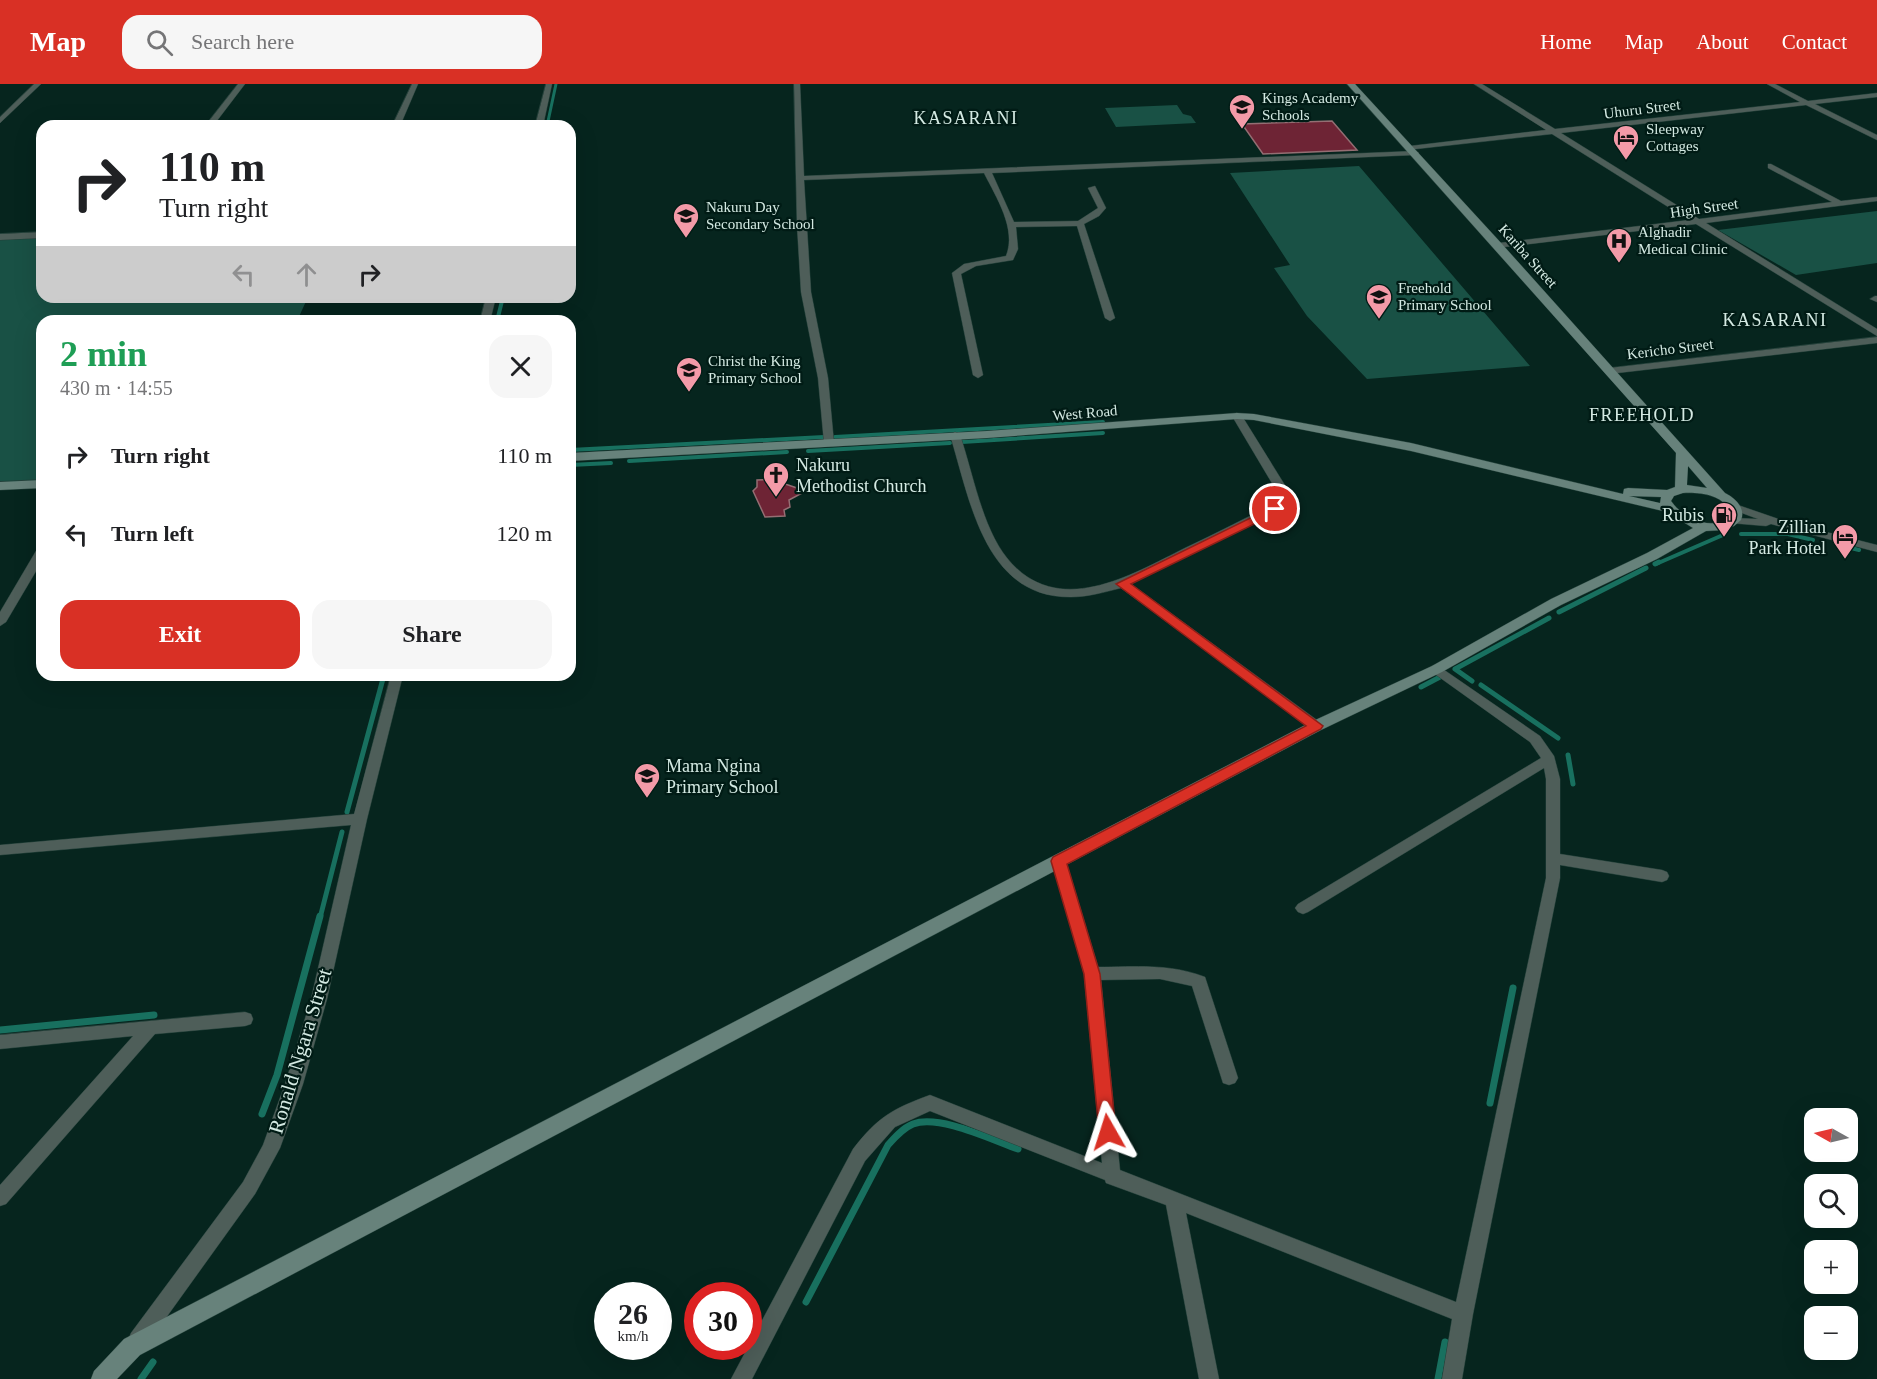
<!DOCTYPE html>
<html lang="en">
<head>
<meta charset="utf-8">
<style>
  :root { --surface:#fff; --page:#f6f6f6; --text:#202124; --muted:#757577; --accent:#d93025 }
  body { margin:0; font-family:"Times New Roman",serif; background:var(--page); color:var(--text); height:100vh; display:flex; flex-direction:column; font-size:22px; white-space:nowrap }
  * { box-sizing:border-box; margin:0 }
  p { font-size:20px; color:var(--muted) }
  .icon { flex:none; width:33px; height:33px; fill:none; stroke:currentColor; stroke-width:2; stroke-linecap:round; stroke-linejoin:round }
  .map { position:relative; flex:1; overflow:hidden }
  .panel { position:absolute; left:36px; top:231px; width:540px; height:366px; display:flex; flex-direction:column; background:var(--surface); border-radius:18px; box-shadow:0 6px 24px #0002 }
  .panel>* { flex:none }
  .hud { position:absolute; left:36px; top:36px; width:540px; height:183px; border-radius:18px; box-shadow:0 6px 24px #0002; background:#fff; color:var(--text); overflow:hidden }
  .needle { width:39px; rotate:278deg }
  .controls { position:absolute; left:1804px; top:1024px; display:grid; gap:12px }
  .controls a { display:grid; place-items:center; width:54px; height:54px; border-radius:12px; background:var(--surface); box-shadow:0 6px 24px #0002; font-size:30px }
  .speed { position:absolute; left:594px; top:1198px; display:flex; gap:12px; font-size:30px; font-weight:700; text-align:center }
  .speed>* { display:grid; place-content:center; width:78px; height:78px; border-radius:50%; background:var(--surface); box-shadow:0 6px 24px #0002; line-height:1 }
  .speed small { font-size:15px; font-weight:400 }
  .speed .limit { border:9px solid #d22; background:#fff; color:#111 }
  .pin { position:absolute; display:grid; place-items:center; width:51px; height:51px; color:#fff; margin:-26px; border:3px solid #fff; border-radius:50%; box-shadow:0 2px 6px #0007 }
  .me { position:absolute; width:66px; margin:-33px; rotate:354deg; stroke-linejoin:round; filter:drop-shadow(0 0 4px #0008) }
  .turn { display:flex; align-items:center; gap:21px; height:126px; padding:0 24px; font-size:27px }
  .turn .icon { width:78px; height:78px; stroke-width:2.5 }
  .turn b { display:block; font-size:42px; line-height:51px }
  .lanes { display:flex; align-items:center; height:57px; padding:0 24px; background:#0003; justify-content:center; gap:30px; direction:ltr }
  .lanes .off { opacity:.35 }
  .round { display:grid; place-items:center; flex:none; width:63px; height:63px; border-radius:18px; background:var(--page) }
  .head { display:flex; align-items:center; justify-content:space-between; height:102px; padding:0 24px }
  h1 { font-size:36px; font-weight:800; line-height:45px; color:#1e9e55 }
  .button { display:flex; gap:12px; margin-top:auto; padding:12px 24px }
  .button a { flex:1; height:69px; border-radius:18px; background:var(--accent); color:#fff; font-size:24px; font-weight:800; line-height:69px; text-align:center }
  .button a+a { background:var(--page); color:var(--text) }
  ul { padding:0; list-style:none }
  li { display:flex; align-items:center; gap:18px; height:78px; padding:0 24px }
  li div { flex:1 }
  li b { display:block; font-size:22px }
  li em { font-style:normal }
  header { display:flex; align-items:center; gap:36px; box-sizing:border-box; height:84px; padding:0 30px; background:var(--accent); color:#fff }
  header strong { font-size:28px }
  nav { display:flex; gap:33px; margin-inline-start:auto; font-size:21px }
  .search { width:420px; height:54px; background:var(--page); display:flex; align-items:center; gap:15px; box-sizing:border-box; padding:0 21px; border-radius:18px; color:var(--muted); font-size:22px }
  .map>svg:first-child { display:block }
  .green { fill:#195145 }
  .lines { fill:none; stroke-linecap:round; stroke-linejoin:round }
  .stream-far3 { stroke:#18705f; stroke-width:3 }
  .stream-far2 { stroke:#18705f; stroke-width:4 }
  .stream-far1 { stroke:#18705f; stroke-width:5 }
  .stream { stroke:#18705f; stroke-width:7 }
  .building { fill:#6e2435; stroke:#946e73; stroke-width:1.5 }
  .street-casing { stroke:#23413a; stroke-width:1 }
  .secondary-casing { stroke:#23413a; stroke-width:1 }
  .street { fill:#4e5e59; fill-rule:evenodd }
  .secondary { fill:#67827b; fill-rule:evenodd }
  .route { fill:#d93025; stroke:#8d1f18; stroke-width:1.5 }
  .labels { text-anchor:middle; stroke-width:4.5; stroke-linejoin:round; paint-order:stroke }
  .far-poi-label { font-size:15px; fill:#d4eae3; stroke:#001b15; text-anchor:start }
  .far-street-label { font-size:15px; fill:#d4eae3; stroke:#001b15 }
  .far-quarter-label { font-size:18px; letter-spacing:1.5px; fill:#d4eae3; stroke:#001b15 }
  .poi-label { font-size:18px; fill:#d4eae3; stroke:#001b15; text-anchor:start }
  .near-street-label { font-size:21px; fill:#d4eae3; stroke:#001b15 }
</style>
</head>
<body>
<header>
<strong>Map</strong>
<div class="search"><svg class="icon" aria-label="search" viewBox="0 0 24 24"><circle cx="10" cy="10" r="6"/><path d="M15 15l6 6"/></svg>Search here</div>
<nav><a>Home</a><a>Map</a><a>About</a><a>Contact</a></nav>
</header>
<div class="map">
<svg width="1877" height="1295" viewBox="0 0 1877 1295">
  <rect width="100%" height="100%" fill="#06251e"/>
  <path class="green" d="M1177 21 1183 30 1191 32 1196 39 1116 43 1105 24Z
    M1359 82 1530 282 1367 295 1307 232 1274 184 1290 181 1230 89Z
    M1877 127V179L1796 191 1718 146Z
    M42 154V213H308L297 237H42V402L0 404V156Z"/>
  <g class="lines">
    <path class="stream-far3" d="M547 42 556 0"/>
    <path class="stream-far2" d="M497 237 503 213
      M835 353 1103 338
      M962 358 1103 349
      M570 366 824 353
      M808 367 950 359
      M629 377 787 368
      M570 381 611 379
      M1741 450H1788L1813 456
      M1847 463 1859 466
      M1656 480 1723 451"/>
    <path class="stream-far1" d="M1655 480 1659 478
      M1559 528 1646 484
      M1472 597 1455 585 1549 534
      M1481 601 1558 654
      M1421 603 1440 593
      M1568 671 1573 700
      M347 728 384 591
      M320 834 342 748"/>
    <path class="stream" d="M0 946 154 931
      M1490 1019 1513 904
      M262 1030 277 991 320 832
      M806 1218 888 1061C895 1053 903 1044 913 1040 939 1030 992 1056 1018 1065
      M141 1295 153 1278
      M1438 1295 1445 1258"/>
  </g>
  <path class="building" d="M1332 37 1357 66 1263 70 1242 40Z
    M785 395V400L806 407 789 416 790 423 784 426 785 432 765 433 753 407 757 403V396Z"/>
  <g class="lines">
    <g class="street-casing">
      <path id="street" d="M34 0H41L0 39V33Z
        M238 0H245L213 42H205Z
        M412 0H418L400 42H392Z
        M546 0H552L543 42H535Z
        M794 0H800L804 92 1415 67 1419 69 1415 71 992 89 1014 138 1078 137 1098 124 1088 104 1095 102 1106 124 1099 132 1084 140 1115 234 1110 237 1105 234 1077 142 1016 143 1018 165 1013 176 976 182 961 190 983 291 978 294 973 291 952 189 964 180 1006 172C1017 145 996 113 984 89L804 96 811 208 828 294 834 359 829 362 824 359 818 294 801 208 797 141Z
        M1474 0H1482L1555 45 1800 18 1767 0H1775L1808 17 1877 9V13L1815 20 1877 51V56L1806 21 1561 49 1699 135 1832 118 1768 84V80H1771L1841 117 1877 113V117L1706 139 1877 245V252L1696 140 1496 164 1495 162 1499 159 1689 136 1552 50 1407 66V62H1410L1546 46Z
        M42 148V154L0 156V150Z
        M1875 212H1877V218L1870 215Z
        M486 213H496L490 237H480Z
        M1877 253V259L1609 290 1604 287 1609 284Z
        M1237 329 1242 332 1291 411V419L1131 500 1321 639 1323 642 1321 645H1311L1121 504C1105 508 1088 513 1071 513 984 514 970 415 950 351L955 348 960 351C973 389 982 443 1007 474 1057 536 1131 491 1185 464 1217 449 1248 433 1279 417V411L1232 332Z
        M1735 420 1787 438 1877 461V468L1771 440 1766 442 1730 439 1728 437 1734 434 1758 435 1731 425V421Z
        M42 464V477L6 538 0 542V528L36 467Z
        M1437 581 1540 652 1554 672 1560 695V770L1662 786 1667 788 1669 792 1667 796 1662 798 1560 781V794L1473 1230 1462 1295H1442L1452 1235 1186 1129 1219 1295H1199L1166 1121 1106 1099 1105 1096 930 1027 895 1043 865 1077 752 1295H731L853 1065C878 1033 892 1025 930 1011L1102 1079 1084 890 1052 777 1054 773H1064L1066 777 1098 883C1135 883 1169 879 1205 893L1238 994 1235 999 1229 1001 1223 999 1192 902 1160 895 1101 896 1120 1086 1456 1218 1546 794V695L1544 684 1308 828 1303 830 1298 828 1295 824 1298 820 1541 674 1530 658 1432 588 1431 585 1432 582Z
        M391 591H403L367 735 327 915 303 1000 280 1064 255 1110 145 1263 138 1266 131 1263 128 1256 131 1249 243 1098 263 1061 285 1000 311 915 351 741 0 771V761L354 730Z
        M245 928 251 930 253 935 251 940 245 942 155 950 6 1120 0 1122V1101L133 952 0 965V951Z"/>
    </g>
    <g class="secondary-casing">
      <path id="secondary" d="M1347 0H1355L1502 160 1725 409C1735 414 1746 424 1741 436L1734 442 1724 446 1706 447 1657 475 1561 521 1442 588 1321 646 140 1271 117 1295H91L94 1287 124 1255 1311 638 1432 582 1551 515 1647 469 1693 444 1667 428 1411 367 1254 336 1237 335 987 354 570 377V369L987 347 1237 329 1254 330 1411 359 1623 410 1624 405 1628 404 1667 406 1675 403 1676 369ZM1688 382 1707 404 1687 401ZM1683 409C1701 408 1727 411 1731 432 1712 448 1684 435 1671 417L1674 412ZM1629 412 1661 413 1660 419Z
        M42 396V404L0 406V398Z"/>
    </g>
    <use href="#street" class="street"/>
    <use href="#secondary" class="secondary"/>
  </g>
  <path class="route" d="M1275 422 1279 423V428L1131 500 1323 642 1321 645 1067 780 1100 890 1116 1048 1114 1053 1108 1056 1101 1053 1099 1048 1084 890 1051 777 1053 773 1306 642 1116 500Z"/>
  <defs>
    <g id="school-pin" transform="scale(1.35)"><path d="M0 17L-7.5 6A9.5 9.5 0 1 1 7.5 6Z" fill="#f39aa8" stroke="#001b15"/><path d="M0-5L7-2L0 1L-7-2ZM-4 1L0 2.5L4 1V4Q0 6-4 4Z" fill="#111"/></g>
    <g id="hotel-pin" transform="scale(1.35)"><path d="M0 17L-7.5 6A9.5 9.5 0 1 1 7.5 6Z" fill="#f39aa8" stroke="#001b15"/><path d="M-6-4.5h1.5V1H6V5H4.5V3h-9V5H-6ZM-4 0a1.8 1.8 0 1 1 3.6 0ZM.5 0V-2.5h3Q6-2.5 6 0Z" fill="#111"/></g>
    <g id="hospital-pin" transform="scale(1.35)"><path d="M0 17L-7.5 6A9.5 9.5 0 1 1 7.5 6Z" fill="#f39aa8" stroke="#001b15"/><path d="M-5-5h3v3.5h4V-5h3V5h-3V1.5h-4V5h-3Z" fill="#111"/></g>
    <g id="church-pin" transform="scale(1.35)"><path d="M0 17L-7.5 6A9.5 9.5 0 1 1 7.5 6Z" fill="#f39aa8" stroke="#001b15"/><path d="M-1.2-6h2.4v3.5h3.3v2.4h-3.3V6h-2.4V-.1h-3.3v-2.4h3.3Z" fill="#111"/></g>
    <g id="fuel-pin" transform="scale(1.35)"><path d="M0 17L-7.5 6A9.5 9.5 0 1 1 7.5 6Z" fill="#f39aa8" stroke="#001b15"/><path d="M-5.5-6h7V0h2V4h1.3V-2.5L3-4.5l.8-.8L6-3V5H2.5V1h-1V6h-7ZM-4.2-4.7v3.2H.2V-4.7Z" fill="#111"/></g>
  </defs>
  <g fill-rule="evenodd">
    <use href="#school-pin" x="1242" y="23"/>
    <use href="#hotel-pin" x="1626" y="54"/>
    <use href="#school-pin" x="686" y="132"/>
    <use href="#hospital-pin" x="1619" y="157"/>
    <use href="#school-pin" x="1379" y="213"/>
    <use href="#school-pin" x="689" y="286"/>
    <use href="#church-pin" x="776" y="391"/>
    <use href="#fuel-pin" x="1724" y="431"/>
    <use href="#hotel-pin" x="1845" y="453"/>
    <use href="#school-pin" x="647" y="692"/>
  </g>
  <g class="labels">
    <g class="far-poi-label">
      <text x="1262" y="19">Kings Academy<tspan x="1262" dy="17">Schools</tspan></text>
      <text x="1646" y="50">Sleepway<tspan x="1646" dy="17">Cottages</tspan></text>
      <text x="706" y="128">Nakuru Day<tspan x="706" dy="17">Secondary School</tspan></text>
      <text x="1638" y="153">Alghadir<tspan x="1638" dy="17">Medical Clinic</tspan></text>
      <text x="1398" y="209">Freehold<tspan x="1398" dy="17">Primary School</tspan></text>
      <text x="708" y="282">Christ the King<tspan x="708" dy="17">Primary School</tspan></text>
    </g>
    <g class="far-street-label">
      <text transform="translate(1642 25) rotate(-7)" y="5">Uhuru Street</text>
      <text transform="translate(1704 124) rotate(-8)" y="5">High Street</text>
      <text transform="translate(1528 172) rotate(48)" y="5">Kariba Street</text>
      <text transform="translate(1670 265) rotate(-7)" y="5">Kericho Street</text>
      <text transform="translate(1085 329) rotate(-5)" y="5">West Road</text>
    </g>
    <g class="far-quarter-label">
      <text x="966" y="40">KASARANI</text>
      <text x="1775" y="242">KASARANI</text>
      <text x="1642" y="337">FREEHOLD</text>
    </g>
    <g class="poi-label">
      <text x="796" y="387">Nakuru<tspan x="796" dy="21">Methodist Church</tspan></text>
      <text x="1704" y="437" text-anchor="end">Rubis</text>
      <text x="1826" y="449" text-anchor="end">Zillian<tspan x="1826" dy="21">Park Hotel</tspan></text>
      <text x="666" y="688">Mama Ngina<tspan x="666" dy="21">Primary School</tspan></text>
    </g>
    <g class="near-street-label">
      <text transform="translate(300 967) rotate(-73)" y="7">Ronald Ngara Street</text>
    </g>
  </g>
</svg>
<div class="controls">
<a><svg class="needle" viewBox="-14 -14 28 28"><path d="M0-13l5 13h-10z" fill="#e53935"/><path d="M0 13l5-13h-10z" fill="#757577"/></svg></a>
<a><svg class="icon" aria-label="search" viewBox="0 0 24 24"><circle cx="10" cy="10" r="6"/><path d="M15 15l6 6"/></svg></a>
<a>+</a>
<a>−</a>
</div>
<div class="speed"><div>26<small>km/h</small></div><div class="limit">30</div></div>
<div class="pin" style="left:1275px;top:425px;background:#d93025"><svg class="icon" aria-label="arrive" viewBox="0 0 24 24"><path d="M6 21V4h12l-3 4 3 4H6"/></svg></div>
<svg class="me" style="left:1108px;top:1048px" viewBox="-20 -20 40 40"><path d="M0-17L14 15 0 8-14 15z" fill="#d93025" stroke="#fff" stroke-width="4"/></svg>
<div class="hud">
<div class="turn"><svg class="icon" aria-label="right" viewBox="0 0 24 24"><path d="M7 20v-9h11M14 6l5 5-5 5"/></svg><div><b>110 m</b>Turn right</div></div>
<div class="lanes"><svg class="icon off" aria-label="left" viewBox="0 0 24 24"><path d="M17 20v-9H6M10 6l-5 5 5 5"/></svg><svg class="icon off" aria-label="ahead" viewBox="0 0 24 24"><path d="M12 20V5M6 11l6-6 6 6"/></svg><svg class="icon" aria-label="right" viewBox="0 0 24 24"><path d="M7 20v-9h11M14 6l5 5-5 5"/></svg></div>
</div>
<section class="panel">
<div class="head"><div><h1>2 min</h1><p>430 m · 14:55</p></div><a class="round"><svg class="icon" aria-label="close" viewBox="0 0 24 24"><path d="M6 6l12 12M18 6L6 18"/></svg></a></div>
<ul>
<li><svg class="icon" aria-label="right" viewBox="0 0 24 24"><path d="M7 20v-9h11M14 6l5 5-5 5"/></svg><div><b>Turn right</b></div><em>110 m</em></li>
<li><svg class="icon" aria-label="left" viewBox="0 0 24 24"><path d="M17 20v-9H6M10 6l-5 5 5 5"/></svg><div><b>Turn left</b></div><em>120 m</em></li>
</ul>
<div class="button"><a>Exit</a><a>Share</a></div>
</section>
</div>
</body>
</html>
